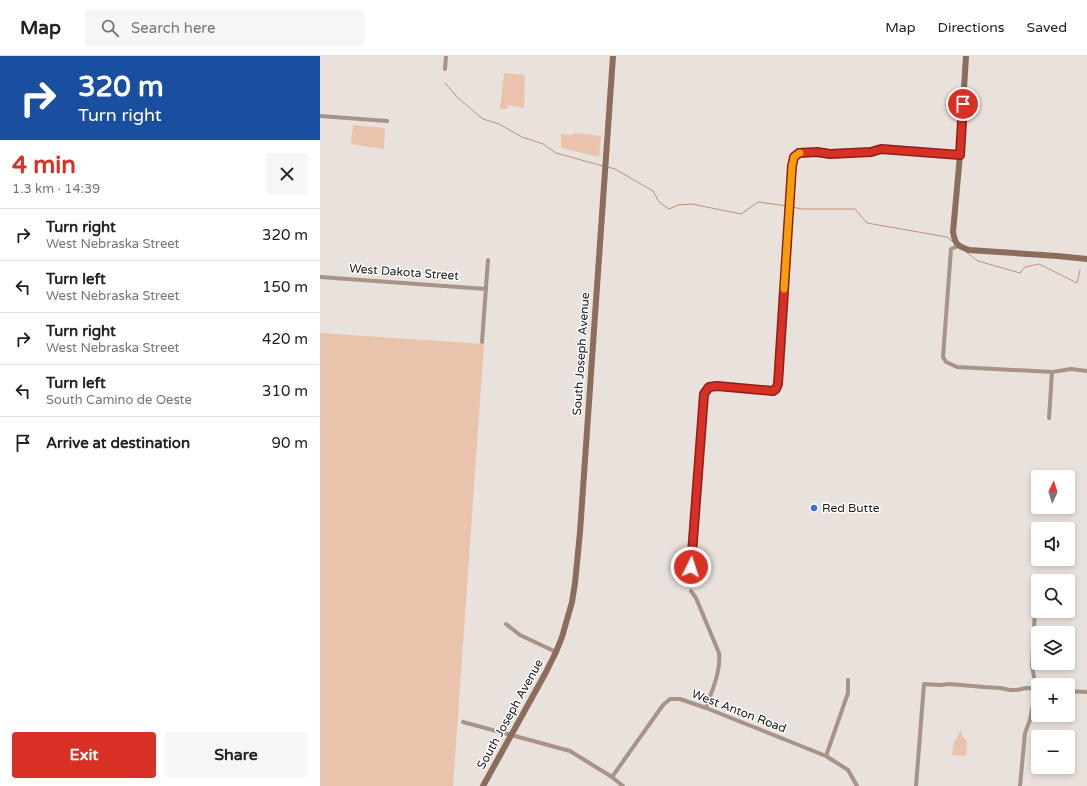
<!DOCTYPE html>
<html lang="en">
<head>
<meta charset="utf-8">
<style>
  :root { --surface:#fff; --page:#f6f6f6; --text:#222; --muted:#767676; --line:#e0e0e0; --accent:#d93025 }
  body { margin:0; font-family:"Varela Round",sans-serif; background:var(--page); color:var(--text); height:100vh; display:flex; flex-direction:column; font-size:15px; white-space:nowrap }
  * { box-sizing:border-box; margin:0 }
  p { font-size:13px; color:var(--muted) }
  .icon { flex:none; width:22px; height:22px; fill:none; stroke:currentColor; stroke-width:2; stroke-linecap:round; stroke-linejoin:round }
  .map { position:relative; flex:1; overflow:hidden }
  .panel { display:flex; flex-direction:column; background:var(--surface); width:320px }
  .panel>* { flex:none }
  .top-card { background:#1a4fa0; color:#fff; overflow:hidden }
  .needle { width:26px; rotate:4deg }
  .tools { position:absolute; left:711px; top:414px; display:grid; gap:8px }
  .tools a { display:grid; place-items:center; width:44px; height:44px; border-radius:4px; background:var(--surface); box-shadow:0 2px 6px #0003; font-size:20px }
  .pin { position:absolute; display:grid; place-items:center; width:34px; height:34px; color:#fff; margin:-17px; border:2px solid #fff; border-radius:50%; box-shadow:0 1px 4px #0007 }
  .me { position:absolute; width:44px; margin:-22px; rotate:4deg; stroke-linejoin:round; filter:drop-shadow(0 0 3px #0008) }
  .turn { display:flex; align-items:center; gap:14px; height:84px; padding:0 12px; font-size:18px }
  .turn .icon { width:52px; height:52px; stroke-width:2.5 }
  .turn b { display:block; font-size:28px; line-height:34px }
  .round { display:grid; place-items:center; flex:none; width:42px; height:42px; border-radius:4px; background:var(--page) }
  .headline { display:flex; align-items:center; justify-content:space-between; height:68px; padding:0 12px }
  h1 { font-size:24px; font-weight:700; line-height:30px; color:var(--accent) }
  .primary-button { display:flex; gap:8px; margin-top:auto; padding:8px 12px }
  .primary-button a { flex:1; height:46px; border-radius:4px; background:var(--accent); color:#fff; font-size:16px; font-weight:700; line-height:46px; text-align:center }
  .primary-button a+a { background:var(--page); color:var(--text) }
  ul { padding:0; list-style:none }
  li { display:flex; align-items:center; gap:12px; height:52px; padding:0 12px; border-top:1px solid var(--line) }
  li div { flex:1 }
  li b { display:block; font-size:15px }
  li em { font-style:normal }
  header { display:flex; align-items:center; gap:24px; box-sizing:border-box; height:56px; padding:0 20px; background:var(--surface); border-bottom:1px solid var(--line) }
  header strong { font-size:19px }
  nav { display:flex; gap:22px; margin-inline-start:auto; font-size:14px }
  .search { width:280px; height:36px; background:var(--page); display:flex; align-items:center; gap:10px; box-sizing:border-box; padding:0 14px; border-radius:4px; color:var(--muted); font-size:15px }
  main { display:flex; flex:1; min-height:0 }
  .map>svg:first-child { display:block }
  .green { fill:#e9c3ab }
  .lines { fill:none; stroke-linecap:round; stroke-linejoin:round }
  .stream { stroke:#bd9175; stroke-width:1 }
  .street { stroke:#a79387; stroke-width:4 }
  .secondary { stroke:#8a6d5b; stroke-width:6 }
  .route-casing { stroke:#8d1f18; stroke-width:10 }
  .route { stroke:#d93025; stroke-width:7 }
  .slow { stroke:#f59e0b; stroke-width:7 }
  .poi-dot { fill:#3f71e2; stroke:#fff; stroke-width:1.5 }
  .labels { text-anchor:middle; stroke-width:3; stroke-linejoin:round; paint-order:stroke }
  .street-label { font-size:12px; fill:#1d1a18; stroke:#fff }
  .poi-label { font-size:12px; fill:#1d1a18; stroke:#fff; text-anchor:start }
</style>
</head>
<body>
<header>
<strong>Map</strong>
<div class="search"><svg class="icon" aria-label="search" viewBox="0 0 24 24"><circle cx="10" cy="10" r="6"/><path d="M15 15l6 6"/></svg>Search here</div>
<nav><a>Map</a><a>Directions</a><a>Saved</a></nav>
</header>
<main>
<section class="panel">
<div class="top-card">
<div class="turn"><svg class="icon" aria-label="right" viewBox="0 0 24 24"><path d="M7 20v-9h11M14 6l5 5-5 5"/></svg><div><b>320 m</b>Turn right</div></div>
</div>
<div class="headline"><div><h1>4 min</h1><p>1.3 km · 14:39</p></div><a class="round"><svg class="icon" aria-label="close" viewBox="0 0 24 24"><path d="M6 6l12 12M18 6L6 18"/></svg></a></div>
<ul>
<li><svg class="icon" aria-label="right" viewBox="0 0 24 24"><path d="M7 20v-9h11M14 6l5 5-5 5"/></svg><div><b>Turn right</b><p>West Nebraska Street</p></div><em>320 m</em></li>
<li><svg class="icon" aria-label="left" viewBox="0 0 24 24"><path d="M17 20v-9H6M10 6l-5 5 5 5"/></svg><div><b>Turn left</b><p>West Nebraska Street</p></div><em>150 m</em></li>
<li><svg class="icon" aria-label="right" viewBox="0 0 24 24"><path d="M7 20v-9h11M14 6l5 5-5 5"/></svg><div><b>Turn right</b><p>West Nebraska Street</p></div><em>420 m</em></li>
<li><svg class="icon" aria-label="left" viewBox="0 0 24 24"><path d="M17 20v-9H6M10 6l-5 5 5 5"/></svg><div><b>Turn left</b><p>South Camino de Oeste</p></div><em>310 m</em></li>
<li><svg class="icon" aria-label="arrive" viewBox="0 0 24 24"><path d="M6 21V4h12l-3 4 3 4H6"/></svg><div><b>Arrive at destination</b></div><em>90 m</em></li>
</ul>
<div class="primary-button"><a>Exit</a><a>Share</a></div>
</section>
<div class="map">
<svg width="767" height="730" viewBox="0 0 767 730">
  <rect width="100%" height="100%" fill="#e9e1dc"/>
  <path class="green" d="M184 17 205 19 204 52 188 49 187 53H180Z
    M33 69 65 72 64 93 31 88Z
    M255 77 281 80 279 101 241 92V78L251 79Z
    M0 277 164 288 133 730H0Z
    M640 675H642V680L647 685 646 700 632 699 634 684H636Z"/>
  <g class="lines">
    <path class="stream" d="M125 27 138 42 163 63 179 68 202 81 223 88 236 97 283 110
      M288 111 295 113 333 135 339 146 349 153 358 149 372 148 421 158 438 146 468 150
      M472 151 482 153H535L547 167 627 181 633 186
      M646 196 658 205 700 217 705 211 719 208 757 227 760 214"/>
    <path class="street" d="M125 13 126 0
      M0 60 67 65
      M638 190 631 193 623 301 626 306 637 311 732 316
      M0 221 166 233
      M162 286 168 204
      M729 362 732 316 751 313 767 315
      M371 511 384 338 389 331 397 330 453 335 456 333 458 328 472 110 474 101 479 97C506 96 534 102 561 93L640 99
      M371 535 376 542 399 597C401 616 392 634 386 652
      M186 568 200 579 236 596
      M748 635 767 636
      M143 666 250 695 292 721 303 730
      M506 700 528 637V624
      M292 721 343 649 350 643H360L386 652 506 700 528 714 537 730
      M596 730 604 628 620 629 629 628 664 631 680 632 690 634H697L706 632 718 633
      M700 730 705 677 710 664 716 632 712 610 716 535"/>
    <path class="secondary" d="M646 0 640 99 633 176C635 189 638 190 649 194L737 200 767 203
      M163 730 225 618 236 596 242 581 252 546 255 527 260 476 293 0"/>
  </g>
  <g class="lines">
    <g class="route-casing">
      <path id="route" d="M371 511 384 338 389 331 397 330 453 335 456 333 458 328 472 110 474 101 479 97 497 96 510 98 551 96 561 93 640 99 643 48"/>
    </g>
    <use href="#route" class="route"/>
    <path class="slow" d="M464 233 472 110 474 101 479 97H480"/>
  </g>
  <circle class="poi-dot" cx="494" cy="452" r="4"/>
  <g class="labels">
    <g class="street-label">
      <text transform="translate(84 216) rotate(4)" y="4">West Dakota Street</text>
      <text transform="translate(261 298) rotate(-86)" y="4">South Joseph Avenue</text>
      <text transform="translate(419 655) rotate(21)" y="4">West Anton Road</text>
      <text transform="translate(190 658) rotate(-61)" y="4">South Joseph Avenue</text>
    </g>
    <g class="poi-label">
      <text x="502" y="456">Red Butte</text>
    </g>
  </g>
</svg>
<div class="tools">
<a><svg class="needle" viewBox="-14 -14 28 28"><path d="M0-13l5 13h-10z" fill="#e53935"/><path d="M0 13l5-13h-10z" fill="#767676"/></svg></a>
<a><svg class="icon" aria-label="sound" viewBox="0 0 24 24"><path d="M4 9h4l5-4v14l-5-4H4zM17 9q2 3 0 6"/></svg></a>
<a><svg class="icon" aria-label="search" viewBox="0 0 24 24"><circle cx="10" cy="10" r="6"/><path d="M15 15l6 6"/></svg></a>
<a><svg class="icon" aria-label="layers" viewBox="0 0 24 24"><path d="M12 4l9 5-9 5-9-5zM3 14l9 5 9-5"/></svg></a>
<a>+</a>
<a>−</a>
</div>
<div class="pin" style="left:643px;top:48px;background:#d93025"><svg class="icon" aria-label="arrive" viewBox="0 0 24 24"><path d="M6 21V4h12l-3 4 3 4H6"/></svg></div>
<svg class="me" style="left:371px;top:511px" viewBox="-20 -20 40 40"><circle r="17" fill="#d93025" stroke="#fff" stroke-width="3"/><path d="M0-11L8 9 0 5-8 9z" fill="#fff"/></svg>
</div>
</main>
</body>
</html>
